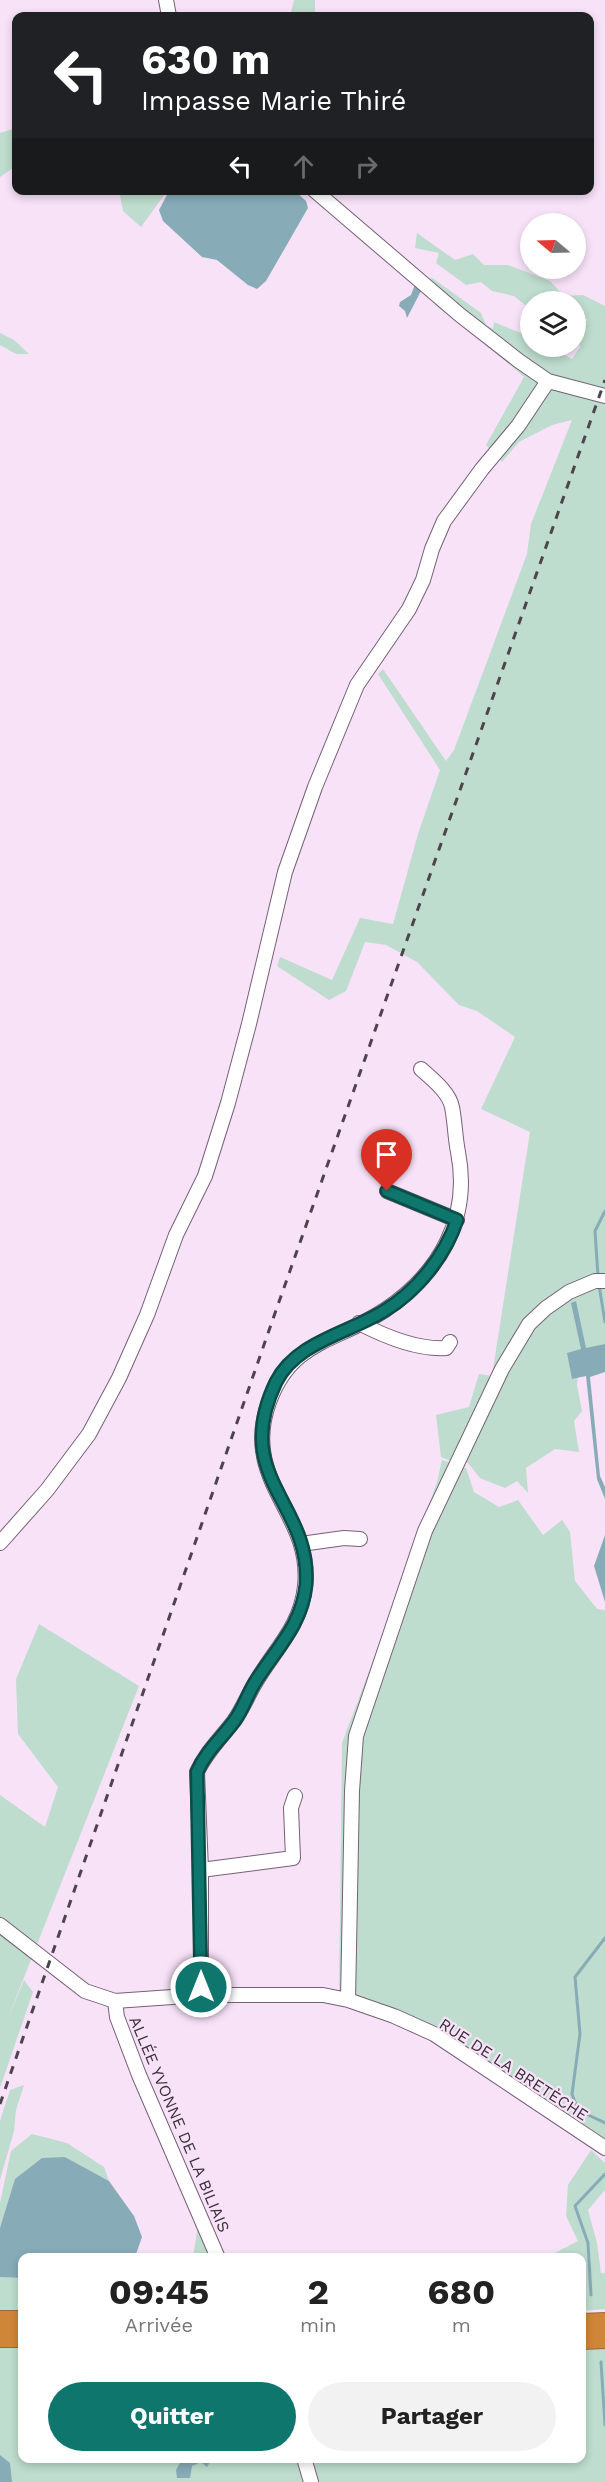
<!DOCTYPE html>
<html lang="fr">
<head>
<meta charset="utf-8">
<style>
  :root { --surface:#fff; --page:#f2f2f2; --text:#222; --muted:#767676; --accent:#0f766e }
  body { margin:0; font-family:"Work Sans",sans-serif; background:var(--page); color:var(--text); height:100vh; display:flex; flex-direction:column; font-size:22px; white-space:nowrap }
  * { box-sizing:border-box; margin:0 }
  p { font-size:20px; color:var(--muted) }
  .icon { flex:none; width:33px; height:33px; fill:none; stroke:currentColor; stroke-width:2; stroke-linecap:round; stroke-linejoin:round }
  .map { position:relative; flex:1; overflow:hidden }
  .details { position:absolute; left:18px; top:2253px; width:568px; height:210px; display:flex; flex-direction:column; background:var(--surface); border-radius:12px; box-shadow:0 3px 9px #0003 }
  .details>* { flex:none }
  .top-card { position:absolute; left:12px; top:12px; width:582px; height:183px; border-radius:12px; box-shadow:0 3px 9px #0003; background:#202124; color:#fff; overflow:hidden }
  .needle { width:39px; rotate:289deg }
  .fabs { position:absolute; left:520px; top:213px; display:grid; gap:12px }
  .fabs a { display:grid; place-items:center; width:66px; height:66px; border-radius:50%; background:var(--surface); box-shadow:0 3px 9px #0003; font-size:30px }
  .pin { position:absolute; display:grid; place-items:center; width:51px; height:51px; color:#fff; margin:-62px -26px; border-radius:50% 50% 50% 0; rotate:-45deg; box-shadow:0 0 6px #0007 }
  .pin .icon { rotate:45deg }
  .me { position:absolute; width:66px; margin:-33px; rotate:0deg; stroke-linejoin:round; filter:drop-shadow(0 0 4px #0008) }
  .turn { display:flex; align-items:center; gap:21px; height:126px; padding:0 30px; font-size:27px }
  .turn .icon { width:78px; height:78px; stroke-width:2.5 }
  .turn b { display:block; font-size:42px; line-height:51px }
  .lanes { display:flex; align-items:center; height:57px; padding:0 30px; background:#0003; justify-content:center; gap:30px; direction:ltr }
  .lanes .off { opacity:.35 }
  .eta { display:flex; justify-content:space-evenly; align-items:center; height:102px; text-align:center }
  .eta b { font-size:36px; font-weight:700; line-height:42px }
  .button { display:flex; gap:12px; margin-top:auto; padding:12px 30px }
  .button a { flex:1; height:69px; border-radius:36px; background:var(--accent); color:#fff; font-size:24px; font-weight:700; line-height:69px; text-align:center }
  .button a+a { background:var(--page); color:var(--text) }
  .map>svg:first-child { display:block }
  .green { fill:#beddce }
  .water { fill:#87acb7 }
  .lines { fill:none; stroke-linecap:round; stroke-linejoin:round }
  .stream { stroke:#87acb7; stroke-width:3 }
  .minor-casing { stroke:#756174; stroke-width:16 }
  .highway-casing { stroke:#9b6838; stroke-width:22 }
  .minor { stroke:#fff; stroke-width:14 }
  .highway { stroke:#d08638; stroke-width:20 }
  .rail { stroke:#4d444d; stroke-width:3; stroke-dasharray:8 8; stroke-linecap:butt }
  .route-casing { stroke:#0a4d48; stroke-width:15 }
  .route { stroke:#0f766e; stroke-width:10 }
  .labels { text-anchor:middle; stroke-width:4.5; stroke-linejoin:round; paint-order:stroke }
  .street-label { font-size:16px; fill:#393139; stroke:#f8e2f8 }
</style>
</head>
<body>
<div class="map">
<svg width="605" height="2482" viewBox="0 0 605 2482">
  <rect width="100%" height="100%" fill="#f8e2f8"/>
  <path class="green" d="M294 0H315V16H290Z
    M16 128V166L0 177V133Z
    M119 191V190L167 191 141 227 123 211Z
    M417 233 455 260 473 254 484 265H508L550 281 564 296 583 295 605 306V1371L579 1358 577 1385 582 1411 574 1421 579 1452 555 1449 526 1468 528 1493 517 1481 505 1488 480 1478 468 1463H456L441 1457 436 1415 469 1407 479 1374 492 1376 530 1132 481 1109 515 1037 477 1011 459 1005 417 962 386 945 365 942 346 991 329 1000 277 966 280 957 332 980 360 918 393 924 418 834 440 770 378 674 383 669 446 761 454 750 527 554 531 524 572 420 552 425 519 442 502 462 486 445 524 377 483 342 435 305 431 277 481 313 486 325 493 329 494 322 526 335 531 332V346L550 347 572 359 580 347 576 325 588 320 576 314V302H531V310L514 296 492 291 481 282 466 285 436 263 439 253 415 248Z
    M0 333 14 340 29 354H16L0 345Z
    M442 1460 466 1468 474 1492 499 1507 518 1500 543 1535 562 1520 570 1532 575 1581 597 1609 605 1610V2150L419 2033 339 1997 342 1743 383 1634 437 1482Z
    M39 1624 139 1686 8 2018 24 1980 33 1992 0 2088V1795L45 1827 58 1787 18 1734 16 1679Z
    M24 2085 16 2110 14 2131 0 2180V2121L10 2090Z
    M32 2134 67 2143 104 2167 109 2181 65 2157 5 2215 0 2228V2203L11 2151Z
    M591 2150 605 2163V2190L588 2210 597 2243 601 2273H605V2309L582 2311V2258L547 2257 578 2241 566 2216 568 2185Z
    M198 2226 211 2257H193Z
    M0 2277 22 2278V2311L0 2310Z
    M0 2342 22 2343V2458H582V2350L605 2346V2482H0Z"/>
  <path class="water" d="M169 191H295L306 201 308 208 266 281 257 289 248 285 217 260 202 257 163 221 159 210Z
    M417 279 422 289 407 318 405 311 399 306 400 302 411 295Z
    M576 1301 586 1348 605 1344V1372L590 1377 600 1476 605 1487V1499L597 1479 586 1376 572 1379 567 1353 581 1349 571 1303Z
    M605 1535V1602L594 1566Z
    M65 2157 109 2181 134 2216 142 2237 135 2257 22 2258V2278L0 2277V2228L15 2179 42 2158Z
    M0 2455 10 2463 12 2482H0Z
    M182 2459H207L210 2462 207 2467 201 2462 192 2466 190 2478H177L176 2470Z"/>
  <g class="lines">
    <path class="stream" d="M598 1276 595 1231 605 1211
      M599 1285 605 1322
      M605 1938 575 1977 580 2034 572 2094 578 2110 605 2123
      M591 2295 588 2243 575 2206 605 2174
      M601 2362 605 2425"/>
    <g class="minor-casing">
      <path id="minor" d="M166 0 169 16
        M314 190 460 315 519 361 548 381 605 396
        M387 1191 457 1220
        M359 1323C384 1336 416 1350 446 1348L450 1342
        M0 1543 47 1490 89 1434 119 1378 147 1315 176 1235 205 1176 228 1103 249 1024 285 872 315 787 357 685 409 609 423 580 432 549 444 521 482 469 518 426 548 381
        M301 1544 344 1538 360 1539
        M201 1870 293 1858 291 1808 295 1796
        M0 1925 85 1991 115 2001 201 1995H323L348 2000 394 2016 434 2034 605 2148
        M201 1995V1870L197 1772C206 1752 221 1738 234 1721 242 1710 247 1697 254 1685 273 1651 301 1627 305 1586 313 1513 240 1482 269 1402 292 1339 337 1342 385 1310 440 1273 471 1218 458 1152 455 1137 455 1122 452 1107 449 1092 432 1079 421 1069
        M348 2000 352 1791 356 1736 425 1531 502 1369 529 1324 546 1308 569 1292 595 1281H605
        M115 2001 117 2017 139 2075 218 2258
        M304 2458 311 2482"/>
    </g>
    <g class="highway-casing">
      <path id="highway" d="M0 2321H22
        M582 2324 605 2323
        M0 2337H22
        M582 2339 605 2338"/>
    </g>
    <use href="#minor" class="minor"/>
    <use href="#highway" class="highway"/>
    <path class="rail" d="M0 2104 274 1316 605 380"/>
  </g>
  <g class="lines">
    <g class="route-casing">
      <path id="route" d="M201 1987 197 1772C206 1751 222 1738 235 1720 243 1709 247 1696 254 1684 274 1651 302 1626 306 1585 312 1503 230 1478 276 1382 296 1342 349 1333 384 1311 417 1291 445 1256 457 1220L387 1191"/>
    </g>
    <use href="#route" class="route"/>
  </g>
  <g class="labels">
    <g class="street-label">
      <text transform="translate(514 2069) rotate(33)" y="6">RUE DE LA BRETÈCHE</text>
      <text transform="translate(180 2124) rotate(67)" y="6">ALLÉE YVONNE DE LA BILIAIS</text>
    </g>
  </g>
</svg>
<div class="fabs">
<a><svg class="needle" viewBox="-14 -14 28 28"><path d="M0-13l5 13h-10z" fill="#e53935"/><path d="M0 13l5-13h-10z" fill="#767676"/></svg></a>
<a><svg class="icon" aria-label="layers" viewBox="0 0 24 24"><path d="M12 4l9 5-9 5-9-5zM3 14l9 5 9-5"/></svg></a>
</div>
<div class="pin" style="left:387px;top:1191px;background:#d93025"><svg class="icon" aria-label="arrive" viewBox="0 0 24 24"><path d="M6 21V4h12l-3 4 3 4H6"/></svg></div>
<svg class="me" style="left:201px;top:1987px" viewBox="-20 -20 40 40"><circle r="17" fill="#0f766e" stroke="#fff" stroke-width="3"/><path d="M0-11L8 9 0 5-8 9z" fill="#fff"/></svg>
<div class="top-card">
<div class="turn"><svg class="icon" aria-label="left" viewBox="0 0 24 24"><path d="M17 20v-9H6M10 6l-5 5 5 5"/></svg><div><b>630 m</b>Impasse Marie Thiré</div></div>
<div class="lanes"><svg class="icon" aria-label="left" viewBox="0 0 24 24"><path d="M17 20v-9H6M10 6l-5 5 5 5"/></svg><svg class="icon off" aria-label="ahead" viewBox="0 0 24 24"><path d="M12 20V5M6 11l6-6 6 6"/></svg><svg class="icon off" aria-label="right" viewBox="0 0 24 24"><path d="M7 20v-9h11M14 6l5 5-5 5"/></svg></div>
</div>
<section class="details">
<div class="eta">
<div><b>09:45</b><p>Arrivée</p></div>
<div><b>2</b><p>min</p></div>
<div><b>680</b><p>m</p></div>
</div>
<div class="button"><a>Quitter</a><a>Partager</a></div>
</section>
</div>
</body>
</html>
